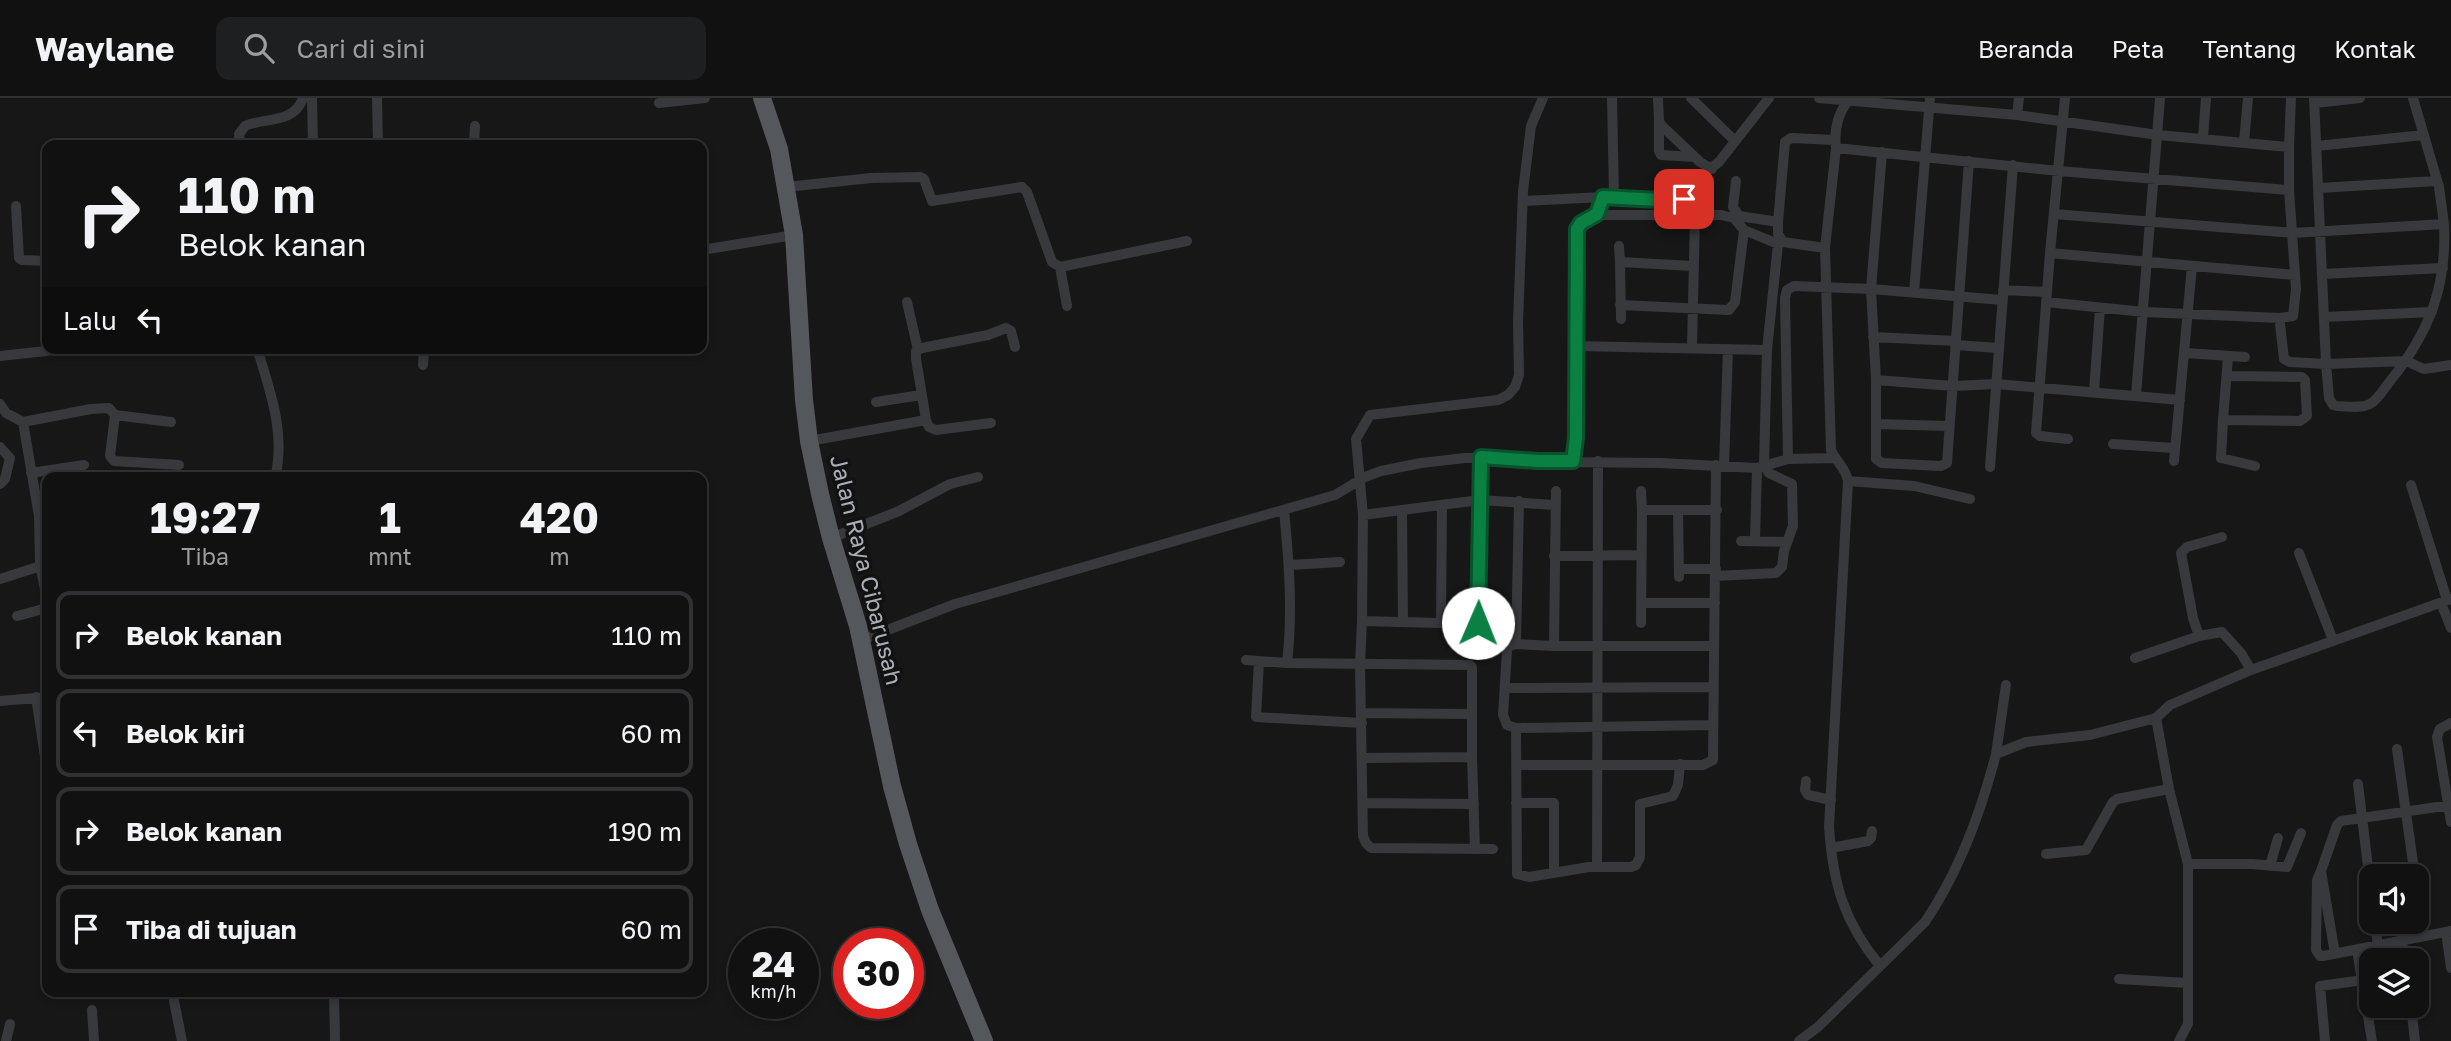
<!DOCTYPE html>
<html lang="id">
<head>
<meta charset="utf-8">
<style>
  :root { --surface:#111112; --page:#1e1f20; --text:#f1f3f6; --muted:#9c9d9f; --line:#303132 }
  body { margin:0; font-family:"Golos Text",sans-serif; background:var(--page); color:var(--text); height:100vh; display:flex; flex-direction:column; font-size:26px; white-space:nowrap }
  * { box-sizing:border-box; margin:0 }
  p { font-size:23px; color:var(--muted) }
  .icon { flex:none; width:38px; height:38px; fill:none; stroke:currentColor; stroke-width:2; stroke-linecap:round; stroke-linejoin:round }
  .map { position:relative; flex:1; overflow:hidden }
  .drawer { position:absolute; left:42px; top:374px; width:665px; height:525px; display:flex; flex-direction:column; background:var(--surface); border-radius:14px; box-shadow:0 4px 10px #0003,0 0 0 2px var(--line) }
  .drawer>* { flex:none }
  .hud { position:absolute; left:42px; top:42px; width:665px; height:214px; border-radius:14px; box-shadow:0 4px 10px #0003,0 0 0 2px var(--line); background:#111112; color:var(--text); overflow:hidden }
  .buttons { position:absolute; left:2359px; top:766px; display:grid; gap:14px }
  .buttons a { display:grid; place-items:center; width:70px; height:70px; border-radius:14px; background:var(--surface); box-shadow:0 4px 10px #0003,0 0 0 2px var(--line); font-size:35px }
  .speed { position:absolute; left:728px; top:830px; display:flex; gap:14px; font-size:35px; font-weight:700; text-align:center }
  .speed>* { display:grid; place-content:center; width:91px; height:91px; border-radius:50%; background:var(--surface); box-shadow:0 4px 10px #0003,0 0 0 2px var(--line); line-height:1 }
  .speed small { font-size:18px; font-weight:400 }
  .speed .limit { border:10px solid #d22; background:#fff; color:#111 }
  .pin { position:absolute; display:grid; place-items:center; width:60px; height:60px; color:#fff; margin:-30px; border-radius:14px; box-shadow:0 4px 10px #0006 }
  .me { position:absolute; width:77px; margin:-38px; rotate:1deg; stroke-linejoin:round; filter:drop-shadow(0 0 5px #0008) }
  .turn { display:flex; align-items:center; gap:24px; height:147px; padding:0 21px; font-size:32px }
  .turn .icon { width:91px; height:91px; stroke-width:2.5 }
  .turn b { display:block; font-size:49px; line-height:60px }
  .then { display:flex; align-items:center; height:66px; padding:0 21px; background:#0003; gap:14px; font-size:26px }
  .eta { display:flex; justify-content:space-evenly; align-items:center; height:119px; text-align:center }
  .eta b { font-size:42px; font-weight:700; line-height:49px }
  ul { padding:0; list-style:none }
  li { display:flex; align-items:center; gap:21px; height:88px; margin:0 14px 10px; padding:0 7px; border:4px solid var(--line); border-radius:14px }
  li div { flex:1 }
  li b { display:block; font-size:26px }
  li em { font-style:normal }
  header { display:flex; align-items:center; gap:42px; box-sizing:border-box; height:98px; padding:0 35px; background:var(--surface); border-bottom:2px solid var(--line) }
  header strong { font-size:33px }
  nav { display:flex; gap:38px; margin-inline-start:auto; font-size:24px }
  .search { width:490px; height:63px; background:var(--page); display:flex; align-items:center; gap:18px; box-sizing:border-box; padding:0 24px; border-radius:14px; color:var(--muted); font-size:26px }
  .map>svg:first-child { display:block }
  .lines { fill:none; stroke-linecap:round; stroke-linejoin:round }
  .street { stroke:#38393d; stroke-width:10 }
  .primary { stroke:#54575c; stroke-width:18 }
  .route-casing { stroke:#07532c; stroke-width:18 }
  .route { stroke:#0b8043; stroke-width:12 }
  .labels { text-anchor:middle; stroke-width:7; stroke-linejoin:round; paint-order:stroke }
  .street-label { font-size:23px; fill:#aaafb7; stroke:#121213 }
</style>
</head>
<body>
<header>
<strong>Waylane</strong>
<div class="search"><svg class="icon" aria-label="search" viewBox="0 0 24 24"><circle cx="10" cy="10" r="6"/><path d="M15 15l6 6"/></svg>Cari di sini</div>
<nav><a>Beranda</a><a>Peta</a><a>Tentang</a><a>Kontak</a></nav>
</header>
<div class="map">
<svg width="2451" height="943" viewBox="0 0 2451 943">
  <rect width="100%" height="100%" fill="#171718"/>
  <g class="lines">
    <path class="street" d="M312 0 313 47
      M377 0 378 47
      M1612 0 1614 99
      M1658 0 1659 23 1662 28 1700 64 1712 71
      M1691 0 1734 42
      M1819 0 2017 17 2158 37 2289 49
      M2065 0 2050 155 2036 335 2040 338 2068 341
      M2413 0 2439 89 2444 126
      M1848 3C1837 17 1834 33 1836 50L1825 150 1831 352C1836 364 1846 370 1848 383L1829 729C1833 786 1844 824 1880 868
      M659 5 705 0
      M2315 5 2360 0
      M2017 17 2019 0
      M1659 23V53L1661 57 1695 59
      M2203 40 2206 0
      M2244 44 2248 0
      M72 47 74 45
      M240 47 239 36 245 28C266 19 294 26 303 0
      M474 47 475 28
      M2317 48 2424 37
      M1836 50 2059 73 2289 92
      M1882 54 1871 191 1876 282V361L1882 365 1941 368 1947 365 1969 63
      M1736 83 1733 109 1739 118 1778 124V136L1783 144 1825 150
      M786 89 871 80 920 79 924 81 932 103 1022 89 1027 94 1052 164 1060 169 1187 143
      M2319 90 2437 83
      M1523 103 1603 99 1678 103 1688 98 1702 77 1719 64 1769 0
      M16 108 19 160 22 162 47 163
      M2054 116 2293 135 2444 126C2447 188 2430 233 2391 282 2384 290 2379 301 2370 306 2360 311 2347 308 2337 308L2333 307 2329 300 2326 266 2314 0
      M1597 117H1721L1734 120 1744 132
      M1778 124 1785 44 1791 40 1835 42
      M1619 148 1620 164
      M702 152 794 137
      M2050 155 2295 177
      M1060 169 1067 208
      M2322 176 2443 170
      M2003 192 2047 194
      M1914 194 1930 0
      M907 204 918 252
      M2046 204 2144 214 2280 220 2293 218 2296 191 2289 92V49L2291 0
      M1620 207 1729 212 1735 204 1744 132 1778 146 1767 252 1764 367 1769 375 1792 386 1793 428 1784 453 1782 469 1776 475 1715 478
      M2324 219 2432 214
      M1621 221 1620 164 1693 168
      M2280 226 2284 261 2290 264 2326 266 2406 263 2424 271 2451 267
      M1873 239 1956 243
      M1956 247 1998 250
      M1575 248 1767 252
      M1692 249 1695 117
      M257 250C270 293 286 335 275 380
      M2186 255 2245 259
      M0 258 74 250
      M423 267 424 250
      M2228 278 2302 279 2305 282 2307 318 2300 323 2223 322 2228 259
      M1876 282 1953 288 1996 286 2180 302
      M2094 294 2100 210
      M2136 297 2160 0
      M876 304 921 297
      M0 306 6 315 23 324 39 418 40 467 47 501
      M115 317 171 324
      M926 322 929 329 936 332 991 325
      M2223 322 2221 360 2255 368
      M23 324 91 311 109 310 115 317 110 358 114 363 179 367
      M1876 326 1949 328
      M809 343 926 322 916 261V253L922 250 988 237 1006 230 1011 233 1015 249
      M2113 346 2174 350
      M0 349 10 360 5 381 0 386
      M1834 360 1788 361 1785 200 1787 192 1794 188 1871 191 2002 202
      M1573 363 1576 313 1575 135 1581 125 1598 116 1603 99
      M2174 363 2192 168
      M1724 368 1728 251
      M1990 369 2013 67
      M31 375 84 367
      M1848 383 1914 388 1970 401
      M2411 387 2447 502
      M1641 393 1642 412
      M1284 412C1289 464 1293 513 1287 565
      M1402 412 1403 524
      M1678 412 1679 479
      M1363 417 1480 402 1554 407
      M831 440 899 413 950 386 978 379
      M1741 443 1787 444
      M1755 443 1757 370
      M2299 455 2333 542
      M1554 458 1641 457
      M1290 467 1340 464
      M1679 471H1716
      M0 481 47 466
      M1641 505H1715
      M2441 505 2451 530
      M17 518 47 510
      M1362 523 1360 567 1363 738 1366 745 1371 750 1493 751
      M1441 524 1442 408
      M1478 525 1481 359
      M1641 525 1642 412H1717
      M1516 527 1362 523 1363 417 1356 341 1370 317 1498 302 1508 297 1515 289 1519 277 1518 224 1523 93 1531 28 1543 0
      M2199 538 2193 520 2181 455 2187 449 2222 439
      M859 543 955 506 1335 397 1365 379 1381 373 1421 365 1465 360 1496 359 1551 364 1661 365 1757 370 1788 361
      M1516 546 1519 403
      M1554 548 1556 393
      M2135 560 2199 538 2222 534 2241 555 2251 572
      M1246 562 1287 565 1470 567 1472 569V659
      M1259 563 1256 619 1362 625
      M1505 590 1713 589
      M36 599 47 672
      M0 603 47 599
      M1362 615 1471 616
      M2156 620 2169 691 2188 766V926L2179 943
      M2451 625 2440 631 2437 639 2451 724
      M1516 630 1713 627
      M2397 651 2415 779
      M1996 656 2006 587
      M1363 660 1472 659 1475 751
      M1680 666 1678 687 1673 698 1640 706V759L1636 767 1631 769H1589L1529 779 1517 776 1516 630 1507 627 1503 617 1507 552 1509 548 1516 546 1554 548H1714
      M1516 667H1703L1713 662 1716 367
      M1806 683 1805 692 1808 697 1831 702
      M2358 686 2371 794
      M1363 705 1474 706
      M1516 705H1554V775
      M1831 750 1868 743 1871 740 1872 733
      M2046 756 2086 752 2113 704 2117 701 2169 691
      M2188 766H2252L2287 769 2301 735
      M1597 768 1598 363
      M2270 768 2278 740
      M2321 773 2337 727 2341 723 2451 707
      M2417 793 2423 837
      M2375 824 2378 848
      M2446 834 2451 870
      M2402 842 2404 863
      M2357 852 2372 943
      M2335 856 2321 773 2317 782 2316 852 2320 858H2323L2451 833
      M2119 881 2187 885
      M174 894 173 898 182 943
      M334 894 335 943
      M2411 908 2415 943
      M92 912 94 943
      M6 943 10 926
      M1799 943 1818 929 1925 824C1959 774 1981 714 1996 656L2026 644 2090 637 2156 620 2170 607 2251 572 2451 501
      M2325 943 2320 888 2363 882"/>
    <path class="primary" d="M762 0 779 51 794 137 804 302 809 343 820 396 831 440 858 528 892 688 908 746 930 812 984 943"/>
  </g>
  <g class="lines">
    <g class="route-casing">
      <path id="route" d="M1478 525 1481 359 1538 363H1573L1576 340 1577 131 1581 125 1597 116 1603 99 1678 103 1684 101"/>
    </g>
    <use href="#route" class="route"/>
  </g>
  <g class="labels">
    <g class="street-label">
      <text transform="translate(866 472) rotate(76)" y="8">Jalan Raya Cibarusah</text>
    </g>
  </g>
</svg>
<div class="buttons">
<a><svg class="icon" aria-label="sound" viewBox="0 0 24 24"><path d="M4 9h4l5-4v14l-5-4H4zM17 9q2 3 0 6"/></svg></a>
<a><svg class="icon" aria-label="layers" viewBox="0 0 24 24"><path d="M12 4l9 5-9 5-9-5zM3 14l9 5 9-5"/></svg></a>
</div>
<div class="speed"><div>24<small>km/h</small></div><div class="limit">30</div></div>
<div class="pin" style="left:1684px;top:101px;background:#d93025"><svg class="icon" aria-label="arrive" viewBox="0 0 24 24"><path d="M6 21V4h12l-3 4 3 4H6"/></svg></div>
<svg class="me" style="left:1478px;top:525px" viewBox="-20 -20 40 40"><circle r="19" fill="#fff"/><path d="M0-13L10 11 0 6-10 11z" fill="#0b8043"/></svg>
<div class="hud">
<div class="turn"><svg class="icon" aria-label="right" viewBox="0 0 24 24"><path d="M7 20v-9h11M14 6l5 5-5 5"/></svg><div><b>110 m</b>Belok kanan</div></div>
<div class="then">Lalu<svg class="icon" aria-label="left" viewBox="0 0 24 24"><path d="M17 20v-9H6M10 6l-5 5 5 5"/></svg></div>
</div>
<section class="drawer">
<div class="eta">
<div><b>19:27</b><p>Tiba</p></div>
<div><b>1</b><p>mnt</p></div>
<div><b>420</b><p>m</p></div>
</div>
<ul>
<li><svg class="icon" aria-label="right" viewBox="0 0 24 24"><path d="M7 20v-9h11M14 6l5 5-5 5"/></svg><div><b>Belok kanan</b></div><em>110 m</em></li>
<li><svg class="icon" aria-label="left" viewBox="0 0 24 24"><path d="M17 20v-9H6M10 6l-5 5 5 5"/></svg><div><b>Belok kiri</b></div><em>60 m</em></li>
<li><svg class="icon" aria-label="right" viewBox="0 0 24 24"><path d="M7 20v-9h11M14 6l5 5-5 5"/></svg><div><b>Belok kanan</b></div><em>190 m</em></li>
<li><svg class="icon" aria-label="arrive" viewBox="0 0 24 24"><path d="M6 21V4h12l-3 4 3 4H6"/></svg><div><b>Tiba di tujuan</b></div><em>60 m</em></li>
</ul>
</section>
</div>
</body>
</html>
